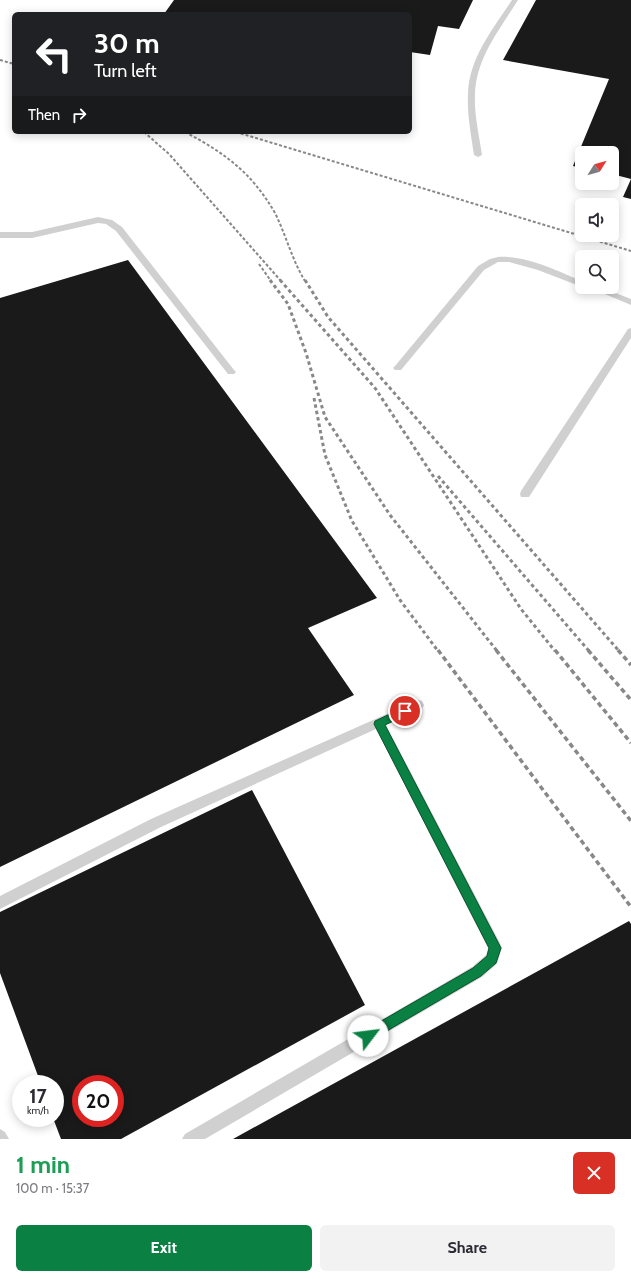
<!DOCTYPE html>
<html lang="en">
<head>
<meta charset="utf-8">
<style>
  :root { --surface:#fff; --page:#f2f2f3; --text:#2b2b33; --muted:#7c7c81; --accent:#0b8043 }
  body { margin:0; font-family:Cabin,sans-serif; background:var(--page); color:var(--text); height:100vh; display:flex; flex-direction:column; font-size:15px; white-space:nowrap }
  * { box-sizing:border-box; margin:0 }
  p { font-size:13px; color:var(--muted) }
  .icon { flex:none; width:22px; height:22px; fill:none; stroke:currentColor; stroke-width:2; stroke-linecap:round; stroke-linejoin:round }
  .map { position:relative; height:1139px; overflow:hidden }
  .drawer { display:flex; flex-direction:column; background:var(--surface); flex:1 }
  .drawer>* { flex:none }
  .top-card { position:absolute; left:12px; top:12px; width:400px; height:122px; border-radius:6px; box-shadow:0 2px 10px #0003; background:#202124; color:#fff; overflow:hidden }
  .needle { width:26px; rotate:53deg }
  .tools { position:absolute; left:575px; top:146px; display:grid; gap:8px }
  .tools a { display:grid; place-items:center; width:44px; height:44px; border-radius:6px; background:var(--surface); box-shadow:0 2px 10px #0003; font-size:20px }
  .speed { position:absolute; left:12px; top:1075px; display:flex; gap:8px; font-size:20px; font-weight:700; text-align:center }
  .speed>* { display:grid; place-content:center; width:52px; height:52px; border-radius:50%; background:var(--surface); box-shadow:0 2px 10px #0003; line-height:1 }
  .speed small { font-size:10px; font-weight:400 }
  .speed .limit { border:6px solid #d22; background:#fff; color:#111 }
  .pin { position:absolute; display:grid; place-items:center; width:34px; height:34px; color:#fff; margin:-17px; border:2px solid #fff; border-radius:50%; box-shadow:0 1px 4px #0007 }
  .me { position:absolute; width:44px; margin:-22px; rotate:60deg; stroke-linejoin:round; filter:drop-shadow(0 0 3px #0008) }
  .turn { display:flex; align-items:center; gap:14px; height:84px; padding:0 16px; font-size:18px }
  .turn .icon { width:52px; height:52px; stroke-width:2.5 }
  .turn b { display:block; font-size:28px; line-height:34px }
  .then { display:flex; align-items:center; height:38px; padding:0 16px; background:#0003; gap:8px; font-size:15px }
  .round { display:grid; place-items:center; flex:none; width:42px; height:42px; border-radius:6px; background:var(--page) }
  .overview { display:flex; align-items:center; justify-content:space-between; height:68px; padding:0 16px }
  h1 { font-size:24px; font-weight:800; line-height:30px; color:#1e9e55 }
  .primary-button { display:flex; gap:8px; margin-top:auto; padding:8px 16px }
  .primary-button a { flex:1; height:46px; border-radius:6px; background:var(--accent); color:#fff; font-size:16px; font-weight:800; line-height:46px; text-align:center }
  .primary-button a+a { background:var(--page); color:var(--text) }
  .map>svg:first-child { display:block }
  .building { fill:#1a1a1a; fill-rule:evenodd }
  .lines { fill:none; stroke-linecap:round; stroke-linejoin:round }
  .service { fill:#d0d0d0; fill-rule:evenodd }
  .rail-far2 { stroke:#888; stroke-width:2; stroke-dasharray:3 2; stroke-linecap:butt }
  .rail-far1 { stroke:#888; stroke-width:3; stroke-dasharray:3.5 3; stroke-linecap:butt }
  .rail { stroke:#888; stroke-width:3.5; stroke-dasharray:5 3.5; stroke-linecap:butt }
  .route { fill:#0b8043; stroke:#07532c }
</style>
</head>
<body>
<div class="map">
<svg width="631" height="1139" viewBox="0 0 631 1139">
  <rect width="100%" height="100%" fill="#fff"/>
  <path class="building" d="M174 0H473L459 29 438 26 430 55 410 52V14H164Z
    M536 0H631V199L623 197 631 179 612 174V153H582V168L573 166 609 79 503 60Z
    M128 260 377 598 308 628 354 695 0 867V298Z
    M252 790 365 1005 121 1139H61L53 1118H55V1084H41L0 973V912ZM81 1084H115V1118H81Z
    M629 921 631 924V1139H233Z"/>
  <g class="lines">
    <path class="service" d="M512 0H518C500 29 476 58 475 94 474 114 479 135 482 155L478 157 474 155C471 135 467 114 468 94 469 58 493 29 512 0Z
      M98 217 112 220 122 227 234 370 236 372 234 374H228L116 231 106 224 98 223 32 238H0V232H32Z
      M498 257C526 255 557 271 582 281V287L538 270 509 262H498L484 270 401 370H395L393 368 395 366 478 266 490 259Z
      M588 287H600L631 299V305Z
      M631 328V338L529 497H521L520 494 521 491 628 329Z
      M418 700 422 701 424 705 422 709 386 725 500 943 502 948 497 964 482 977 205 1139H182L185 1134 472 967 486 955 488 948 376 729 161 827 0 909V896L151 819Z
      M0 1129 5 1132 9 1139H0Z"/>
    <path class="rail-far2" d="M0 60 14 64
      M144 132 169 154 281 281
      M185 132C225 153 252 173 275 213 286 235 292 260 305 281
      M236 132 631 251
      M259 264 271 281"/>
    <path class="rail-far1" d="M270 280 288 304 306 353 325 417 390 515 497 651
      M280 280 375 388 521 609 555 651
      M305 280 328 317 619 651
      M314 398 325 455 352 521 400 600 438 651
      M438 476 589 651"/>
    <path class="rail" d="M438 650 631 907
      M496 650 631 821
      M555 650 631 743
      M588 650 631 700
      M618 650 631 665"/>
  </g>
  <path class="route" d="M405 707 410 711 408 714 385 725 501 948 496 963 481 976 368 1042 364 1040 362 1036 364 1031 473 968 487 956 489 948 374 724 375 721Z"/>
</svg>
<div class="tools">
<a><svg class="needle" viewBox="-14 -14 28 28"><path d="M0-13l5 13h-10z" fill="#e53935"/><path d="M0 13l5-13h-10z" fill="#7c7c81"/></svg></a>
<a><svg class="icon" aria-label="sound" viewBox="0 0 24 24"><path d="M4 9h4l5-4v14l-5-4H4zM17 9q2 3 0 6"/></svg></a>
<a><svg class="icon" aria-label="search" viewBox="0 0 24 24"><circle cx="10" cy="10" r="6"/><path d="M15 15l6 6"/></svg></a>
</div>
<div class="speed"><div>17<small>km/h</small></div><div class="limit">20</div></div>
<div class="pin" style="left:405px;top:711px;background:#d93025"><svg class="icon" aria-label="arrive" viewBox="0 0 24 24"><path d="M6 21V4h12l-3 4 3 4H6"/></svg></div>
<svg class="me" style="left:368px;top:1036px" viewBox="-20 -20 40 40"><circle r="19" fill="#fff"/><path d="M0-13L10 11 0 6-10 11z" fill="#0b8043"/></svg>
<div class="top-card">
<div class="turn"><svg class="icon" aria-label="left" viewBox="0 0 24 24"><path d="M17 20v-9H6M10 6l-5 5 5 5"/></svg><div><b>30 m</b>Turn left</div></div>
<div class="then">Then<svg class="icon" aria-label="right" viewBox="0 0 24 24"><path d="M7 20v-9h11M14 6l5 5-5 5"/></svg></div>
</div>
</div>
<section class="drawer">
<div class="overview"><div><h1>1 min</h1><p>100 m · 15:37</p></div><a class="round" style="background:#d93025;color:#fff"><svg class="icon" aria-label="close" viewBox="0 0 24 24"><path d="M6 6l12 12M18 6L6 18"/></svg></a></div>
<div class="primary-button"><a>Exit</a><a>Share</a></div>
</section>
</body>
</html>
